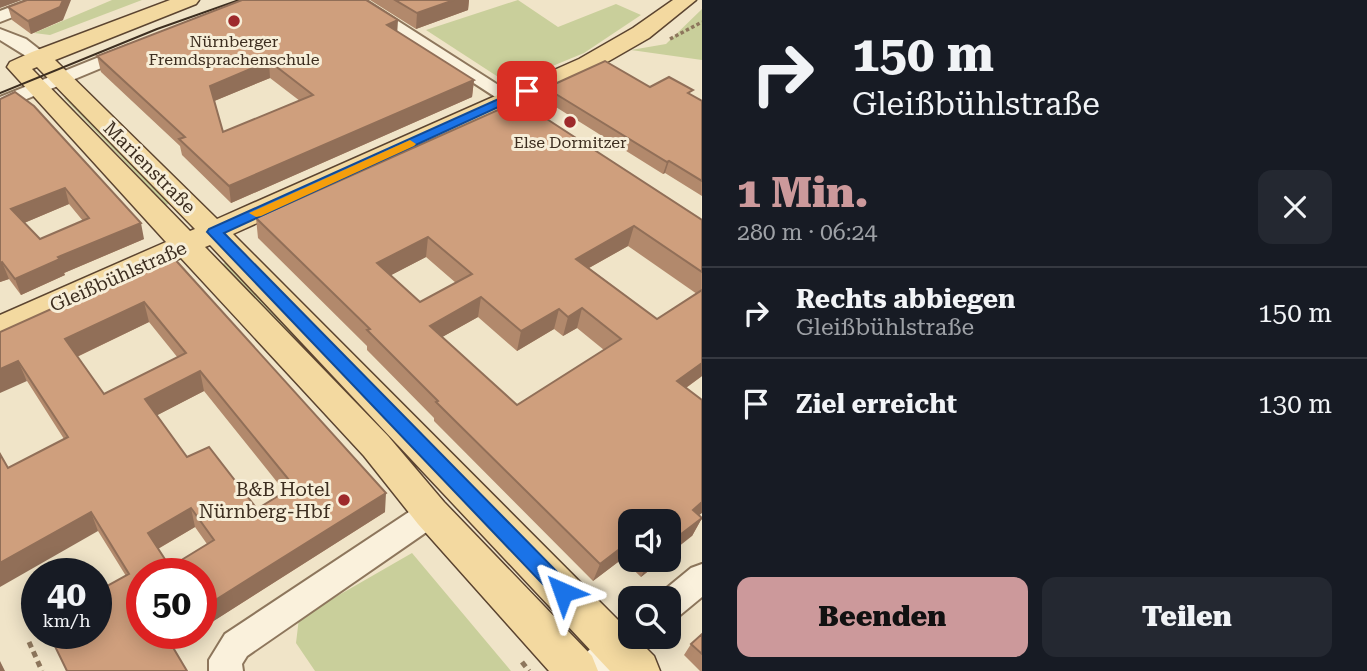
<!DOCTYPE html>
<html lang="de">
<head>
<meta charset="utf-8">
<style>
  :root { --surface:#171b24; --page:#242831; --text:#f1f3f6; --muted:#9ea1a6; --line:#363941; --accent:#cc999b }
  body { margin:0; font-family:"Roboto Serif",serif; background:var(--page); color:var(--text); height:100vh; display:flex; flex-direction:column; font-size:26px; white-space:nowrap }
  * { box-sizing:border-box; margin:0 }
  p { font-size:23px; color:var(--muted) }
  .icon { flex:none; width:38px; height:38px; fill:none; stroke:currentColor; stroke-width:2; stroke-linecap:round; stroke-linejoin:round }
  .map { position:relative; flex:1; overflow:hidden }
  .sheet { display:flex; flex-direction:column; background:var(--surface); width:665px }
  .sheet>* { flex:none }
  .hud { background:#171b24; color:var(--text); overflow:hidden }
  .controls { position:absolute; left:618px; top:509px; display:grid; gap:14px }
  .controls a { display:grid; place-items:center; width:63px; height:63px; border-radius:14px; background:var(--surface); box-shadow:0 4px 18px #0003; font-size:35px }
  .speed { position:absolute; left:21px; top:558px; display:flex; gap:14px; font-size:35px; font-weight:700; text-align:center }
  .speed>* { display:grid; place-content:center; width:91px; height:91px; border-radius:50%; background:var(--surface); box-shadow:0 4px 18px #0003; line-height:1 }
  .speed small { font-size:18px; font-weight:400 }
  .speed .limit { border:10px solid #d22; background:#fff; color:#111 }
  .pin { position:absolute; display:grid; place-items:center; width:60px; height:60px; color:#fff; margin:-30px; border-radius:14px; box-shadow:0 4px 10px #0006 }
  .me { position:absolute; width:77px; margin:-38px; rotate:317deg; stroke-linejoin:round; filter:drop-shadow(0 0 5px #0008) }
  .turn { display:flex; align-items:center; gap:24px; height:147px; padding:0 35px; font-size:32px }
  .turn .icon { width:91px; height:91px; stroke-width:2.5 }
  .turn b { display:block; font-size:49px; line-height:60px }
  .round { display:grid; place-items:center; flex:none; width:74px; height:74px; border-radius:14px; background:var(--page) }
  .summary { display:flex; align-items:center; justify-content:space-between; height:119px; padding:0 35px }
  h1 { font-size:42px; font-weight:800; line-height:52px; color:var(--accent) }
  .action { display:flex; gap:14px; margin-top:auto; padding:14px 35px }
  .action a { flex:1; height:80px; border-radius:14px; background:var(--accent); color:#111; font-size:28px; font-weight:800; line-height:80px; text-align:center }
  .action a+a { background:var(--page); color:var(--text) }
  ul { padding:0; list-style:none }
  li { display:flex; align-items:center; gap:21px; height:91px; padding:0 35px; border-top:2px solid var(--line) }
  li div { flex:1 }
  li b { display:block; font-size:26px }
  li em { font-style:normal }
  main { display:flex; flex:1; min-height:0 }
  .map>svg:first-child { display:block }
  .green { fill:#c9cf9b }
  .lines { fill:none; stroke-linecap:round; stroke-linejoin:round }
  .minor-casing { stroke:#8d765c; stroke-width:4 }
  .major-casing { stroke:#5b4430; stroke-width:3 }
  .path-far1 { stroke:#8d765c; stroke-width:3.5; stroke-dasharray:3.5 2.5; stroke-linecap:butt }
  .path { stroke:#8d765c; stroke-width:5; stroke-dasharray:6 4.5; stroke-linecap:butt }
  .minor { fill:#faf1dc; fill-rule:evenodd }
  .major { fill:#f3d9a0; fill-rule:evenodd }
  .tram { stroke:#3d2e20; stroke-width:2 }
  .wall { fill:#b2896c; fill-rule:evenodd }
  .shaded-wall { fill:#916f58 }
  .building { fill:#cf9f7d; stroke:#916f58; stroke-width:2; fill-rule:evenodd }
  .route { fill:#1a73e8; stroke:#114b97; stroke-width:2 }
  .slow { fill:#f59e0b }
  .poi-dot { fill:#9e2a2b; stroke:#f7eed8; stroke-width:2.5 }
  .labels { text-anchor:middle; stroke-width:6; stroke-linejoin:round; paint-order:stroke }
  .far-poi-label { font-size:16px; fill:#3d2e20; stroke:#f7eed8 }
  .street-label { font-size:19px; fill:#3d2e20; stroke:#f7eed8 }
  .poi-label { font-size:19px; fill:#3d2e20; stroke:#f7eed8; text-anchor:end }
</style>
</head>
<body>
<main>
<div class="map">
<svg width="702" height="671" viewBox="0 0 702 671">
  <rect width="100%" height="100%" fill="#f0e4c8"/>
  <path class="green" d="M112 0H142L50 35 34 33Z
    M518 0 558 27 616 4 641 15 584 53 509 84 426 30Z
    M702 9V60L631 50 666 44Z
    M68 97 171 203 166 205 64 98Z
    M227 262 427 470 423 473 214 268Z
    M412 553 511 671H315L296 643 299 618Z"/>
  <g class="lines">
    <g class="minor-casing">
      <path id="minor" d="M29 0H51L49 3 0 22V11Z
        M346 0H365L539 111 530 117 523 115Z
        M0 29 26 39 49 57 40 62 34 61 0 40Z
        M129 45 135 46 138 50 135 54 0 110V97Z
        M431 500 441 504 446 513 441 522 247 656 242 664 243 671H209V660L225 634 421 504Z
        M702 564V597L679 616 668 621V598H656L657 596 691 568Z
        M630 621V637H646L641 648 616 671H574C583 651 610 630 630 621Z"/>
    </g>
    <g class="major-casing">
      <path id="major" d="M170 0H199L196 4 55 60 217 219 579 59 633 28 673 0H696L649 38 595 69 233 234 630 632V637H635L654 656 660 671H610L210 245 205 247 388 436 444 502 592 656 598 671H549L418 524 364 456 181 258 0 339V315L166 242 7 67 10 62 32 52ZM37 67 195 229 190 231 32 69Z"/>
    </g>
    <path class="path-far1" d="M670 39 702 22"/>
    <path class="path" d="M29 642 42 671
      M522 662 529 671"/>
    <use href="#minor" class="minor"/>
    <use href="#major" class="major"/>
    <path class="tram" d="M0 93 157 29 239 0"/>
  </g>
  <path class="wall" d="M370 0H469L468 10 416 29Z
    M8 7 63 20 31 34 12 20Z
    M397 31 474 80 472 97 231 203 182 155 180 146 101 72 97 56ZM270 78 300 101 223 132 214 101Z
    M650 87 692 95 702 101V196L665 173 663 174 543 99 546 88Z
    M0 99 144 239 64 273 65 275 21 295 9 279 0 282ZM69 204 83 221 40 239 24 223Z
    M536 105 535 112 702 220V376L686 388 699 515 702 518 692 536 630 522V560H662L641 577 622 559 593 581 434 421V418L367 350V346L258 238 256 218ZM628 246 697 294 657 319 589 268ZM426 257 456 283 420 302 391 275ZM478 317 517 351 554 329 563 336 577 328 604 350 517 405 442 337Z
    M171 255 385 512 201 629V574L126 576 98 531 8 468 64 439 27 381 0 332ZM149 322 178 358 104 394 77 357ZM204 391 285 492 257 509 187 457 157 415ZM195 527 207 544 170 567 158 549Z
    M702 634V671H700L684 655 691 644Z"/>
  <path class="shaded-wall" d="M0 0H22L0 8Z
    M63 0H71L63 20 31 34 28 21Z
    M454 0H469L468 10 416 29 417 13Z
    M398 20 397 36 387 25Z
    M269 61 270 78 212 102 210 86Z
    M474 80 472 97 231 203 229 186Z
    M669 161 665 173 663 174 667 162Z
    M65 188 69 204 17 226 11 209Z
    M141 223 144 239 64 273 65 275 21 295 15 279 58 257Z
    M634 226 628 246 571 278 576 259Z
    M428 237 426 257 376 283 377 263Z
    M2 262 9 279 0 282V263Z
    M481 297 478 317 428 345 430 326Z
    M144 302 149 322 72 359 65 339Z
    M582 308 577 328 563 336 568 317Z
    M559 309 554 329 517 351 521 331Z
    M18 361 27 381 0 393V369Z
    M702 363V376L669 400 677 381Z
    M200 371 204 391 150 419 145 399Z
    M386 493 385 512 201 629V609Z
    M702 502V513L683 528 693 510Z
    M191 508 195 527 154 551 148 533Z
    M91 512 98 531 0 587V563Z
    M702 518 692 536 668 555V544Z
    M630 541 622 559 593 581 600 564Z
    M649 560H662L641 577Z
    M165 634H195L170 649Z
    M0 661 5 671H0Z"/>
  <path class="building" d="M27 0H63L60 7 28 21 8 7Z
    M242 0H366L398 20 387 25 474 80 229 186 179 139 185 137 97 56ZM269 61 313 95 223 132 210 86Z
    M395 0H454L417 13Z
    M605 61 650 87 669 77 693 90 688 93 702 101V181L669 161 667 162 546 88Z
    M15 92 34 106 141 223 58 257 60 259 15 279 2 262 0 263V99ZM65 188 89 218 40 239 11 209Z
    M525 98 536 105 533 110 702 220V272L634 226 576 259 657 319 702 290V363L677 381 702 400V502L693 510 702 518 668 544V522H630V541L600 564 436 402 438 401 367 330 370 329 256 218ZM428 237 472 274 420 302 377 263ZM481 297 521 331 559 309 568 317 582 308 621 339 517 405 430 326Z
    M171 255 386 493 201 609V574H142V634H165L187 671H67L49 634H96V592L129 574 91 512 0 563V454L8 468 68 437 18 361 0 369V332ZM144 302 186 353 104 394 65 339ZM200 371 294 486 257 509 209 447 187 457 145 399ZM191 508 214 540 170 567 148 533Z
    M702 634V654L691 644Z"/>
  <path class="route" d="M523 88 533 91 224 233 570 585 573 592 570 598 563 601 556 598 207 232 209 229Z"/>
  <path class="slow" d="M410 140 416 144 414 146 261 216 256 217 249 213Z"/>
  <g class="poi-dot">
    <circle cx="234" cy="21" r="7"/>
    <circle cx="570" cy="122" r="7"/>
    <circle cx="344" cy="500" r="7"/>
  </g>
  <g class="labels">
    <g class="far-poi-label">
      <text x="234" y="47">Nürnberger<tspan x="234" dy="18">Fremdsprachenschule</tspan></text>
      <text x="570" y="148">Else Dormitzer</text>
    </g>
    <g class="street-label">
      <text transform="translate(150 167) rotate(45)" y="7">Marienstraße</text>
      <text transform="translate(118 276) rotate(-24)" y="7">Gleißbühlstraße</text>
    </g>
    <g class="poi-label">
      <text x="330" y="496">B&amp;B Hotel<tspan x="330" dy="22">Nürnberg-Hbf</tspan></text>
    </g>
  </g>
</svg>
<div class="controls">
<a><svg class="icon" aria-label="sound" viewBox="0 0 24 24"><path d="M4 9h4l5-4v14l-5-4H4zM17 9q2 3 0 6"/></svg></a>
<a><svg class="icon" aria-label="search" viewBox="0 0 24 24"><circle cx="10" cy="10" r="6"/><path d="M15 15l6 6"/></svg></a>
</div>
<div class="speed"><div>40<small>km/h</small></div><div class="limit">50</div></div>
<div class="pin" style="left:527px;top:91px;background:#d93025"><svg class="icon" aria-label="arrive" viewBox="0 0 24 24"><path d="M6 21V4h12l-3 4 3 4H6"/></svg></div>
<svg class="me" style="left:563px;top:592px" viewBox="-20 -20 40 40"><path d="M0-17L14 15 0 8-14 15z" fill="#1a73e8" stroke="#fff" stroke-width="4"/></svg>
</div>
<section class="sheet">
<div class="hud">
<div class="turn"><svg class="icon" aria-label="right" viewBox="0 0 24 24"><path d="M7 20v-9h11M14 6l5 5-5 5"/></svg><div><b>150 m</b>Gleißbühlstraße</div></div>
</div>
<div class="summary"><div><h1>1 Min.</h1><p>280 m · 06:24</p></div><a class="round"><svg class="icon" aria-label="close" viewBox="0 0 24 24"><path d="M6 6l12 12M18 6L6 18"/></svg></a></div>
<ul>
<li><svg class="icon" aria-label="right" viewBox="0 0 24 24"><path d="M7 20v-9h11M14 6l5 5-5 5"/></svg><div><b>Rechts abbiegen</b><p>Gleißbühlstraße</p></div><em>150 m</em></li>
<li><svg class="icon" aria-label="arrive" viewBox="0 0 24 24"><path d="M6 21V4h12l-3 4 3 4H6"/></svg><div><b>Ziel erreicht</b></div><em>130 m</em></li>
</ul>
<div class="action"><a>Beenden</a><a>Teilen</a></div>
</section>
</main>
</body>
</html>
